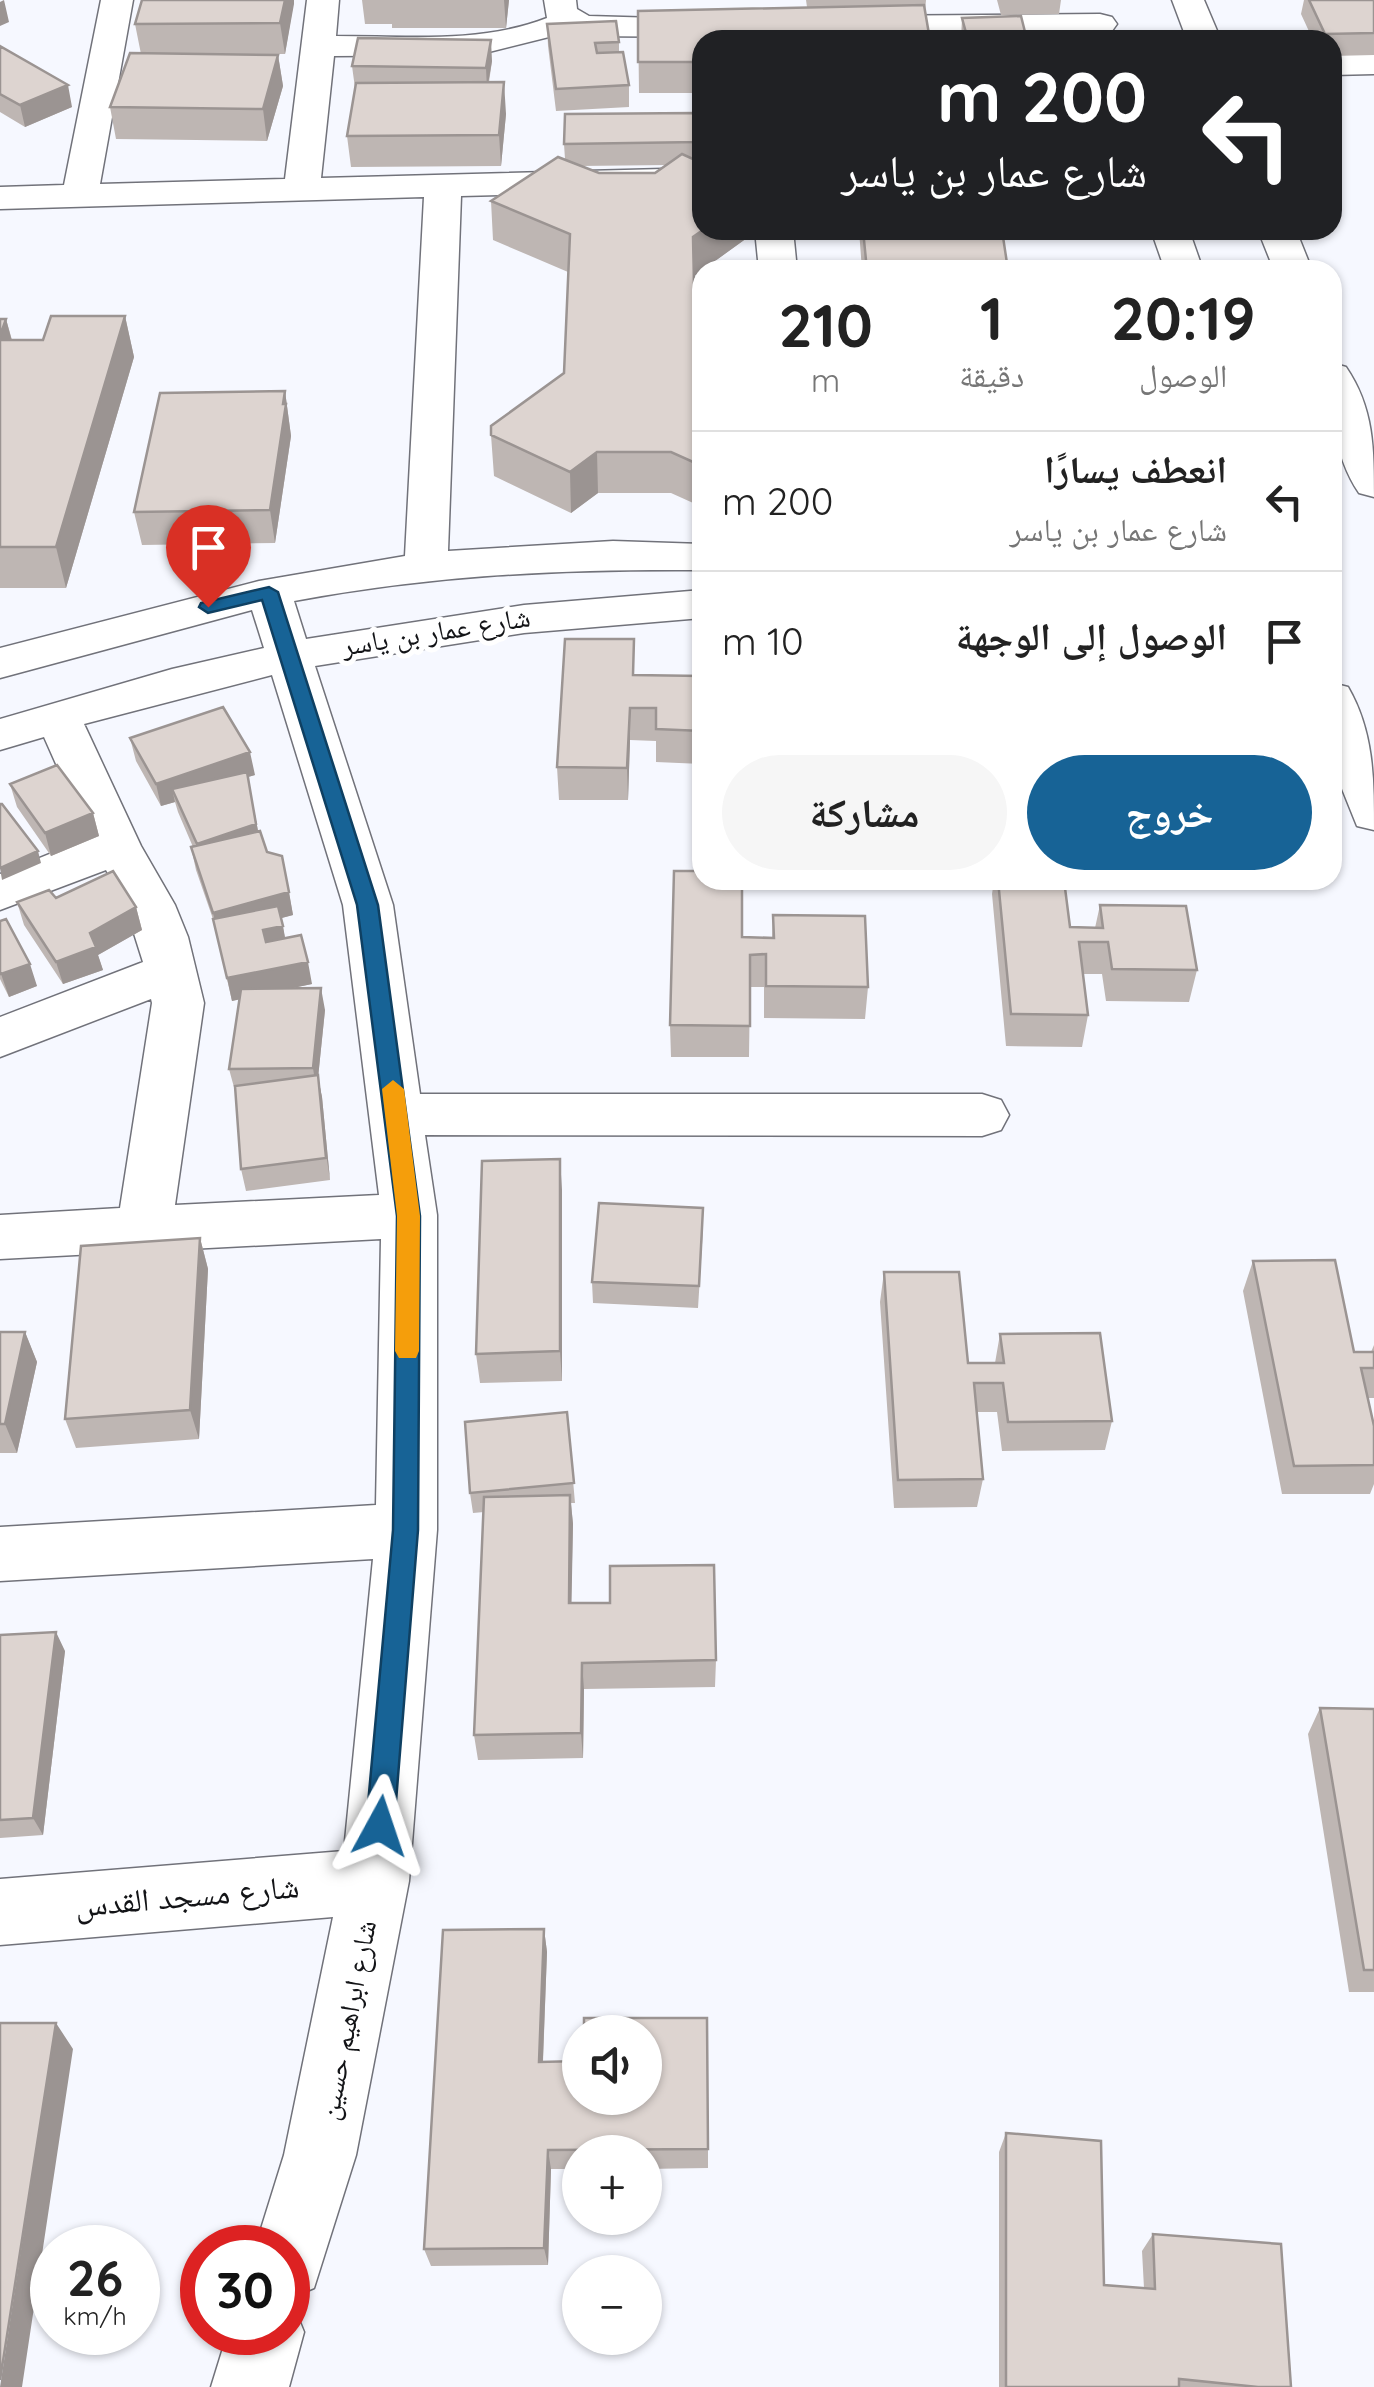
<!DOCTYPE html>
<html lang="ar">
<head>
<meta charset="utf-8">
<style>
  :root { --surface:#fff; --page:#f6f6f6; --text:#222; --muted:#767676; --line:#e0e0e0; --accent:#176396 }
  body { margin:0; font-family:Quicksand,"Noto Naskh Arabic",sans-serif; background:var(--page); color:var(--text); direction:rtl; height:100vh; display:flex; flex-direction:column; font-size:38px; white-space:nowrap }
  * { box-sizing:border-box; margin:0 }
  p { font-size:32px; color:var(--muted) }
  .icon { flex:none; width:55px; height:55px; fill:none; stroke:currentColor; stroke-width:2; stroke-linecap:round; stroke-linejoin:round }
  .map { position:relative; flex:1; overflow:hidden; direction:ltr }
  .details { position:absolute; left:692px; top:260px; width:650px; height:630px; display:flex; flex-direction:column; background:var(--surface); border-radius:30px; box-shadow:0 2px 8px #0004; direction:rtl }
  .details>* { flex:none }
  .banner { position:absolute; left:692px; top:30px; width:650px; height:210px; border-radius:30px; box-shadow:0 2px 8px #0004; direction:rtl; background:#202124; color:#fff; overflow:hidden }
  .tools { position:absolute; left:562px; top:2015px; display:grid; gap:20px }
  .tools a { display:grid; place-items:center; width:100px; height:100px; border-radius:50%; background:var(--surface); box-shadow:0 2px 8px #0004; font-size:50px }
  .speed { position:absolute; left:30px; top:2225px; display:flex; gap:20px; font-size:50px; font-weight:700; text-align:center }
  .speed>* { display:grid; place-content:center; width:130px; height:130px; border-radius:50%; background:var(--surface); box-shadow:0 2px 8px #0004; line-height:1 }
  .speed small { font-size:25px; font-weight:400 }
  .speed .limit { border:15px solid #d22; background:#fff; color:#111 }
  .pin { position:absolute; display:grid; place-items:center; width:85px; height:85px; color:#fff; margin:-102px -42px; border-radius:50% 50% 50% 0; rotate:-45deg; box-shadow:0 0 10px #0007 }
  .pin .icon { rotate:45deg }
  .me { position:absolute; width:110px; margin:-55px; rotate:5deg; stroke-linejoin:round; filter:drop-shadow(0 0 8px #0008) }
  .turn { display:flex; align-items:center; gap:35px; height:210px; padding:0 30px; font-size:45px }
  .turn .icon { width:130px; height:130px; stroke-width:2.5 }
  .turn b { display:block; font-size:70px; line-height:85px }
  .eta { display:flex; justify-content:space-evenly; align-items:center; height:170px; text-align:center }
  .eta b { font-size:60px; font-weight:700; line-height:70px }
  .primary-button { display:flex; gap:20px; margin-top:auto; padding:20px 30px }
  .primary-button a { flex:1; height:115px; border-radius:60px; background:var(--accent); color:#fff; font-size:40px; font-weight:700; line-height:115px; text-align:center }
  .primary-button a+a { background:var(--page); color:var(--text) }
  ul { padding:0; list-style:none }
  li { display:flex; align-items:center; gap:30px; height:140px; padding:0 30px; border-top:2px solid var(--line) }
  li div { flex:1 }
  li b { display:block; font-size:38px }
  li em { font-style:normal }
  .map>svg:first-child { display:block }
  .lines { fill:none; stroke-linecap:round; stroke-linejoin:round }
  .minor-casing { stroke:#71727a; stroke-width:3 }
  .minor { fill:#fff; fill-rule:evenodd }
  .wall { fill:#beb6b3; fill-rule:evenodd }
  .shaded-wall { fill:#9b9492 }
  .building { fill:#ddd4d0; stroke:#9b9492; stroke-width:2.5 }
  .route { fill:#176396; stroke:#0f4062; stroke-width:2.5 }
  .slow { fill:#f59e0b }
  .labels { text-anchor:middle; stroke-width:10; stroke-linejoin:round; paint-order:stroke }
  .street-label { font-size:28px; fill:#131417; stroke:#fff }
  .near-street-label { font-size:32px; fill:#131417; stroke:#fff }
</style>
</head>
<body>
<div class="map">
<svg width="1374" height="2387" viewBox="0 0 1374 2387">
  <rect width="100%" height="100%" fill="#f6f8ff"/>
  <g class="lines">
    <g class="minor-casing">
      <path id="minor" d="M101 0H133L100 184 285 179 307 0H339L336 36C406 36 480 44 547 18L544 0H576L577 9 589 16 727 20 732 27 727 34 715 37 583 36 569 32 477 55 334 56 321 178 702 168V190L461 196 448 551 613 541 702 544V570C560 569 434 575 294 601L306 639 524 605 702 590V618L524 633 315 666 393 905 420 1094H982L1001 1100 1009 1115 1001 1130 982 1136 425 1135 437 1215V1530L409 1881 356 2155 314 2288 288 2299V2248H255L284 2155 333 1917 0 1945V1879L344 1851 373 1559 0 1581V1527L376 1505 381 1239 0 1259V1215L120 1208 152 1003 151 999 0 1057V1017L143 962 125 905 106 870 0 910V874L89 838 44 737 0 750V719L172 669 264 648 252 610 0 678V648L259 581 405 556 424 197 0 209V187L64 185ZM272 675 343 905 379 1195 175 1205 204 1003 188 937 175 905 141 846 84 724Z
        M1172 0H1204L1221 40H1187Z
        M1100 14 1112 17 1117 24 1112 31 851 36 839 33 834 26 839 19 851 16Z
        M1374 54V74L1332 75V55Z
        M755 230H793L797 270H759Z
        M1151 230H1189L1203 270H1165Z
        M1258 230H1296L1312 270H1274Z
        M1332 363 1346 367C1374 408 1374 449 1374 497L1359 493C1332 453 1332 409 1332 363Z
        M1332 683 1348 687C1374 732 1374 779 1374 830L1357 826 1332 764Z
        M288 2303 293 2305 304 2332 289 2387H211L228 2332H288Z"/>
    </g>
    <use href="#minor" class="minor"/>
  </g>
  <path class="wall" d="M142 0H294L285 54H200L278 55 283 86 267 141 116 139 110 107 141 54 135 24Z
    M362 0H509L506 28H392V24H365Z
    M806 0H926L925 12 702 40V93H639L638 11 807 7Z
    M997 0H1061L1059 14 1001 15Z
    M1304 0H1374V55L1332 56V40H1313L1301 14Z
    M962 18 1027 40H961Z
    M547 24 619 42V52L629 85V107L556 111 548 46Z
    M0 46 72 107 25 127 0 112Z
    M492 61 489 82 506 114 501 166 351 167 347 136 355 88 352 66Z
    M697 142 702 230H758L694 276 696 380 702 383V507L671 493H598L571 513 494 476 491 435 564 373 568 272 493 240 491 201 565 159 564 144ZM667 165 655 173H599L580 166Z
    M859 230H1002L1008 270H862Z
    M125 316 134 357 66 588H0V319H6L12 340H43Z
    M285 391 291 436 275 543 142 545 134 512Z
    M635 675 702 676V764L656 762V741L630 740 628 800H559L557 767Z
    M130 738 255 775 248 777 258 831 267 852 282 856 293 915 281 918 285 938 312 984 292 988 325 1010 318 1078 322 1097 330 1180 246 1191 241 1169 235 1091 229 1069 239 999 232 1001 214 922 196 870 191 847H193L178 812 175 802 161 806 136 761Z
    M10 784 93 813 99 836 51 856 17 807Z
    M994 880H1064L1070 927 1095 928 1100 905 1197 970 1189 1002 1106 1001 1102 974H1083L1088 1015 1082 1047 1006 1046 992 894Z
    M56 898 136 907 142 930 98 955 103 970 63 984 24 925 17 902Z
    M773 915 868 987 865 1019 764 1018V987H750L749 1057H671L670 1025 742 937 772 938Z
    M0 921 37 986 9 997 0 979Z
    M562 1190V1381L480 1383 476 1354Z
    M703 1229 698 1308 593 1303 592 1282Z
    M200 1238 208 1269 199 1439 76 1448 65 1419Z
    M1253 1261 1354 1352H1371L1374 1345V1398H1368L1374 1426V1484L1370 1494H1282L1243 1291Z
    M884 1272 968 1363H995L1000 1334 1112 1421 1105 1450 1002 1451 997 1412H977L983 1479 977 1507 894 1508 880 1302Z
    M0 1332H25L37 1362 17 1453H0Z
    M567 1412 575 1503H571L573 1524 571 1603 716 1660 715 1687 584 1689 583 1758 478 1760 474 1735 484 1512 473 1513 470 1493Z
    M0 1635 65 1651 43 1835 0 1838Z
    M1320 1708 1374 1709V1992H1349L1308 1734Z
    M544 1929 547 1952 543 2062 708 2149V2168L645 2169V2152H580V2169H551L548 2265 431 2266 424 2249Z
    M1006 2133 1104 2285 1144 2288 1142 2251 1153 2234 1291 2387H999V2152Z"/>
  <path class="shaded-wall" d="M4 0 9 22 0 26V2Z
    M285 0H294V4L285 54 280 23Z
    M504 0H509L506 28Z
    M491 40 492 61 487 90 486 68Z
    M278 55 283 86 267 141 263 109Z
    M504 82 506 114 501 166 499 135Z
    M68 85 72 107 25 127 20 105Z
    M703 230H758L693 277V237Z
    M125 316 134 357 66 588 56 547Z
    M6 319 17 360 0 345V336Z
    M285 391 291 436 275 543 270 510Z
    M597 452 598 493 571 513 570 472Z
    M630 708V740L628 800 627 768Z
    M250 752 255 775 248 777 261 847 202 867 197 844 172 789 175 802 161 806 156 784Z
    M93 813 99 836 51 856 45 833Z
    M38 851 41 863 2 880 0 868Z
    M289 892 293 915 218 935 213 913Z
    M136 907 142 930 98 955 103 970 63 984 56 962 90 933Z
    M283 926 287 949 268 953 263 930Z
    M308 962 312 984 232 1001 227 978Z
    M30 964 37 986 9 997 1 974Z
    M321 988 325 1010 318 1078 322 1097 330 1180 313 1068Z
    M560 1159 562 1190V1381L560 1351Z
    M200 1238 208 1269 199 1439 190 1410Z
    M25 1332 37 1362 17 1453 5 1424Z
    M570 1495 573 1524 571 1630 569 1603Z
    M56 1632 65 1651 43 1835 33 1818Z
    M582 1663 584 1689 583 1758 581 1733Z
    M544 1929 547 1952 542 2083 539 2062Z
    M56 2023 73 2049 22 2387H0Z
    M548 2150 551 2169 548 2265 544 2248Z"/>
  <path class="building" d="M142 0H285L280 23 135 24Z
    M1309 0H1374V33L1325 34Z
    M924 5 930 40H702V62H638V11Z
    M1021 16 1027 40H968L962 18Z
    M616 21 619 42 595 43 597 53 623 52 629 85 556 89 547 24Z
    M358 38 491 40 486 68 352 66Z
    M0 46 68 85 20 105 0 94Z
    M130 53 278 55 263 109 110 107Z
    M504 82 499 135 347 136 356 83Z
    M695 113 697 142 564 144 565 114Z
    M682 154 702 163 703 230 693 237 696 380 702 383V466L671 452H597L570 472 491 435V426L564 373 570 234 491 201 558 157 599 173H655Z
    M863 230H1002L1008 270H867Z
    M51 316H125L56 547H0V340H43Z
    M0 319H6L0 336Z
    M285 391 283 404H286L270 510 134 512 160 393Z
    M565 639H634L633 675 702 676V731L656 729V708H630L627 768 557 767Z
    M223 707 250 752 156 784 130 738Z
    M57 765 93 813 45 833 10 784Z
    M247 772 256 824 197 844 172 789Z
    M0 804H2L38 851 0 868Z
    M260 831 267 852 282 856 289 892 213 913 191 847Z
    M113 871 136 907 90 933 96 947 56 962 17 902 49 890 56 898Z
    M674 871H702V880H742V937L774 938 773 915 865 916 868 987 766 986V954L750 955V1026L670 1025Z
    M998 880H1064L1070 927 1103 928 1100 905 1186 906 1197 970 1112 969 1108 942H1079L1088 1015 1011 1014Z
    M278 906 283 926 263 930 266 942 301 935 308 962 227 978 213 919Z
    M6 919 30 964 1 974 0 972V921Z
    M321 988 313 1068 229 1069 241 989Z
    M318 1075 326 1158 241 1169 235 1086Z
    M560 1159V1351L476 1354 482 1161Z
    M599 1203 703 1208 699 1286 592 1282Z
    M200 1238 190 1410 65 1419 81 1246Z
    M1335 1260 1354 1352H1374V1368H1361L1374 1426V1465L1294 1466 1253 1261Z
    M884 1272H959L968 1363H1004L1000 1334 1100 1333 1112 1421 1008 1422 1003 1383H974L983 1479 898 1480Z
    M0 1332H25L5 1424H0Z
    M567 1412 574 1483 470 1493 465 1422Z
    M570 1495 569 1603H610V1566L714 1565 716 1660 582 1663 581 1733 474 1735 484 1497Z
    M56 1632 33 1818 0 1820V1635Z
    M1320 1708 1374 1709V1970H1364Z
    M544 1929 539 2062 580 2061V2098H645V2032H584V2018H707L708 2149 548 2150 544 2248 424 2249 443 1930Z
    M0 2023H56L0 2380Z
    M1006 2133 1101 2141 1104 2285 1155 2289 1153 2234 1281 2244 1291 2387H1258L1179 2379V2387H1006Z"/>
  <path class="route" d="M269 587 278 592 378 905 420 1216 418 1530 394 1826 390 1835 380 1839 370 1835 366 1826 393 1530 397 1216 357 905 262 600 208 613 199 607 201 603Z"/>
  <path class="slow" d="M393 1080 404 1089 420 1216 419 1351 416 1358H399L395 1351 397 1216 382 1089Z"/>
  <g class="labels">
    <g class="street-label">
      <text transform="translate(436 631) rotate(-9)" y="10">شارع عمار بن ياسر</text>
      <text transform="translate(347 2020) rotate(-79)" y="10">شارع ابراهيم حسين</text>
    </g>
    <g class="near-street-label">
      <text transform="translate(187 1896) rotate(-5)" y="11">شارع مسجد القدس</text>
    </g>
  </g>
</svg>
<div class="tools">
<a><svg class="icon" aria-label="sound" viewBox="0 0 24 24"><path d="M4 9h4l5-4v14l-5-4H4zM17 9q2 3 0 6"/></svg></a>
<a>+</a>
<a>−</a>
</div>
<div class="speed"><div>26<small>km/h</small></div><div class="limit">30</div></div>
<div class="pin" style="left:208px;top:607px;background:#d93025"><svg class="icon" aria-label="arrive" viewBox="0 0 24 24"><path d="M6 21V4h12l-3 4 3 4H6"/></svg></div>
<svg class="me" style="left:380px;top:1826px" viewBox="-20 -20 40 40"><path d="M0-17L14 15 0 8-14 15z" fill="#176396" stroke="#fff" stroke-width="4"/></svg>
<div class="banner">
<div class="turn"><svg class="icon" aria-label="left" viewBox="0 0 24 24"><path d="M17 20v-9H6M10 6l-5 5 5 5"/></svg><div><b>200 m</b>شارع عمار بن ياسر</div></div>
</div>
<section class="details">
<div class="eta">
<div><b>20:19</b><p>الوصول</p></div>
<div><b>1</b><p>دقيقة</p></div>
<div><b>210</b><p>m</p></div>
</div>
<ul>
<li><svg class="icon" aria-label="left" viewBox="0 0 24 24"><path d="M17 20v-9H6M10 6l-5 5 5 5"/></svg><div><b>انعطف يسارًا</b><p>شارع عمار بن ياسر</p></div><em>200 m</em></li>
<li><svg class="icon" aria-label="arrive" viewBox="0 0 24 24"><path d="M6 21V4h12l-3 4 3 4H6"/></svg><div><b>الوصول إلى الوجهة</b></div><em>10 m</em></li>
</ul>
<div class="primary-button"><a>خروج</a><a>مشاركة</a></div>
</section>
</div>
</body>
</html>
